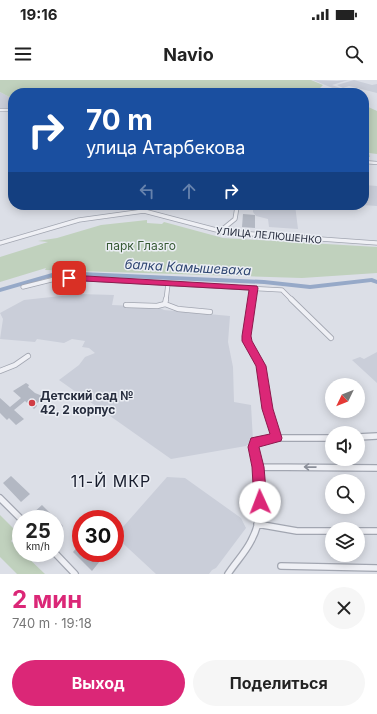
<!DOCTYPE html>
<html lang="ru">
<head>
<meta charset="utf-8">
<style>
  :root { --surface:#fff; --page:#f6f6f6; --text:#222; --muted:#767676; --accent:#db2777 }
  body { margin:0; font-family:Inter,sans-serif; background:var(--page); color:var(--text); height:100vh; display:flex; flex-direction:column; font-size:15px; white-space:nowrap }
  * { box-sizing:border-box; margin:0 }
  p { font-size:13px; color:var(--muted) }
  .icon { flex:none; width:22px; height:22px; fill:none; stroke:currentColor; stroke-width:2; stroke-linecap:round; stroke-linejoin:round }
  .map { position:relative; height:494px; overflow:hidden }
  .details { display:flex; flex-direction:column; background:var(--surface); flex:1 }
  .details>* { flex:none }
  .hud { position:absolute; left:8px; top:8px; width:361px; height:122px; border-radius:16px; box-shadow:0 2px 10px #0003; background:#1a4fa0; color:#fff; overflow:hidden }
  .needle { width:26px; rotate:227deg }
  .tools { position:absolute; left:325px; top:298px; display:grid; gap:8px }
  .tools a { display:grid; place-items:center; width:40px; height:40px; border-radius:50%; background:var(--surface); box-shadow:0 2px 10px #0003; font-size:20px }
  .speed { position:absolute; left:12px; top:430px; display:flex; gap:8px; font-size:20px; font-weight:700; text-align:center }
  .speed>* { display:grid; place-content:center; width:52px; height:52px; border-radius:50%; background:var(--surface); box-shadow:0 2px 10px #0003; line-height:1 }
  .speed small { font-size:10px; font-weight:400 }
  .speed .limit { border:6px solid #d22; background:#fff; color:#111 }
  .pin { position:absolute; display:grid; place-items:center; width:34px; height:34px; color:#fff; margin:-17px; border-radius:8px; box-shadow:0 2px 6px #0006 }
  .me { position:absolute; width:44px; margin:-22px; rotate:358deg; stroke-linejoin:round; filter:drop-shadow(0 0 3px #0008) }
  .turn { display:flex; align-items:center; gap:14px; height:84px; padding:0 12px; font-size:18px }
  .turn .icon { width:52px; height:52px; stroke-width:2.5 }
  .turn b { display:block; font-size:28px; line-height:34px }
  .lanes { display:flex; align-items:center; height:38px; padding:0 12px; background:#0003; justify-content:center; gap:20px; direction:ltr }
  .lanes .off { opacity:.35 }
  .round { display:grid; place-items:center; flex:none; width:42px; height:42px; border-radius:21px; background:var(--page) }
  .headline { display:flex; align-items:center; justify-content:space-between; height:68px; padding:0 12px }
  h1 { font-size:24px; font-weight:700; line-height:30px; color:var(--accent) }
  .primary-button { display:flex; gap:8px; margin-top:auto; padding:8px 12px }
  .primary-button a { flex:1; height:46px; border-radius:24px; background:var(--accent); color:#fff; font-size:16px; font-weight:700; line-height:46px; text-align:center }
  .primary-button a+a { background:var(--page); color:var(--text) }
  .status { display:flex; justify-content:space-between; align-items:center; height:28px; padding:0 20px; background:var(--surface); direction:ltr }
  .status svg { height:11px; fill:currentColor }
  header { display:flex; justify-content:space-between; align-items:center; height:52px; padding:0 12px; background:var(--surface); font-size:18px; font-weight:700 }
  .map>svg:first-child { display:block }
  .built { fill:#caced9 }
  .green { fill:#c0d1bd }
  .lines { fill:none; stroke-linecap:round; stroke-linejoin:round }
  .river { fill:#96a9c8; fill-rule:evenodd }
  .building { fill:#b3b8c3 }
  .minor-far4-casing { stroke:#a2a6b1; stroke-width:3 }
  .minor-far3-casing { stroke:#a2a6b1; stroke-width:4 }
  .minor-far2-casing { stroke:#a2a6b1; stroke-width:5 }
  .minor-far1-casing { stroke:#a2a6b1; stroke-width:6 }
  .minor-casing { stroke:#a2a6b1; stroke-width:8 }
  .minor-far4 { stroke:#eff0f5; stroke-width:2 }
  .minor-far3 { stroke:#eff0f5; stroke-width:2.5 }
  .minor-far2 { stroke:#eff0f5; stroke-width:3.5 }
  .minor-far1 { stroke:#eff0f5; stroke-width:4.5 }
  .minor { stroke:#eff0f5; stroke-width:5.5 }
  .oneway { stroke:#8a8e99 }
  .route { fill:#db2777; stroke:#8e194d }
  .poi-dot { fill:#d03c44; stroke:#ebeef4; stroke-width:1.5 }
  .labels { text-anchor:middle; stroke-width:3; stroke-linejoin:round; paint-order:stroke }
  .far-street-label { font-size:10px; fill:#262c3d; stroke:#ebeef4 }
  .park-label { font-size:12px; fill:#365933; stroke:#ebeef4 }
  .poi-label { font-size:12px; font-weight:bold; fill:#262c3d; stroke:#ebeef4; text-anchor:start }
  .water-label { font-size:13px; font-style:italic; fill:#2f4671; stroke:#ebeef4 }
  .near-neighbourhood-label { font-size:16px; letter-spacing:1px; fill:#181d2d; stroke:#ebeef4 }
</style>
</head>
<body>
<div class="status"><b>19:16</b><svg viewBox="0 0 49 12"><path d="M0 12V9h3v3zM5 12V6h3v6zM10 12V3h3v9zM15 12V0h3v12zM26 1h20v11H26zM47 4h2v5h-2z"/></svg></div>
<header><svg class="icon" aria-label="menu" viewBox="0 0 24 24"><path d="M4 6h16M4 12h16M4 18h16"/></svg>Navio<svg class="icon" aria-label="search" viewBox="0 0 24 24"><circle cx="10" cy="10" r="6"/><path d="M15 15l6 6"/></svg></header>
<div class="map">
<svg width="377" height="494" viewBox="0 0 377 494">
  <rect width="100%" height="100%" fill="#dcdfe7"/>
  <path class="built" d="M313 0 337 1 348 0 332 5 351 12 338 13 335 12V9Z
    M354 0 372 5 377 4V13L349 6 343 8 337 5Z
    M0 12 13 19V29H0Z
    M364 105 377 106V126L362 125H364Z
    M253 125H295L298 149 269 147 268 139 256 136 253 132Z
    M79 214 114 215 112 225 158 227 164 230 230 236 228 262 233 287 234 322 251 325 253 361 246 366 171 379 59 300 79 285 85 277 95 273 89 268 82 267 85 261 72 259 64 263 37 259 35 262 0 259 3 239 0 233 24 220Z
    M377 272V303L352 280 360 277 364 279Z
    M167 397 185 398 241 438 246 448 216 488 212 490 209 494H156L115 456Z"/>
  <path class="green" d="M0 0H311L323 5 320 8 338 13H13V19L0 12Z
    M364 25 377 31V74L369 73 370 77H364Z
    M147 140V143L162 144 164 142 223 158 377 167V193L302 198 45 190 46 188 0 202V177L48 162 38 161 57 158 101 145Z
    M0 435 18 453 11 461 21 471V473H23L45 494H17L0 477Z"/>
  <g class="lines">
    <path class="river" d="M59 191 264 200 310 205 372 198 377 200V204L371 202 310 209 264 204 59 195 0 212V208Z"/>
  </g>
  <path class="building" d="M243 134 255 135V148L242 147Z
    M26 303 29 305 28 307 35 313 45 317 36 324 37 326 34 329 25 321 14 330 24 339 16 345 9 338 7 340 0 333V318L10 327 21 318 13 311Z
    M11 396 30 414 21 422 3 403Z
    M42 425 63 446 55 454V439H39L33 433Z
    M81 463V473H92L100 481 92 491 73 472Z"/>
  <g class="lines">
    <g class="minor-far4-casing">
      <path id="minor-far4" d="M0 30H13"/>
    </g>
    <g class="minor-far3-casing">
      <path id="minor-far3" d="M364 82 377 83
        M237 128V125"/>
    </g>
    <g class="minor-far2-casing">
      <path id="minor-far2" d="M219 152 235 139 237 127
        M0 163 79 140 144 131 224 152 377 163
        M23 207 59 198H69L282 210 292 220
        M166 220 168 204
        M252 220 254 208"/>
    </g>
    <g class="minor-far1-casing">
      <path id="minor-far1" d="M252 219 246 256C248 267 258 276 261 287 266 304 265 323 271 340
        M291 219 331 258
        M165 224 166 219
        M126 225 157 226 165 224 178 229 210 232
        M0 291 15 285 28 276"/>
    </g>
    <g class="minor-casing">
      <path id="minor" d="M270 339 277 358
        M358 357 377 356
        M258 387 377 388
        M0 418 21 439
        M257 444 297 451H332
        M358 451H377
        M55 473 75 494
        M281 486 377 488
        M228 494C235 483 245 473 251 461 267 432 260 398 254 367L255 362 277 358H332"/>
    </g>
    <use href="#minor-far4" class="minor-far4"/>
    <use href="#minor-far3" class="minor-far3"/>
    <use href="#minor-far2" class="minor-far2"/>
    <use href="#minor-far1" class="minor-far1"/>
    <use href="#minor" class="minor"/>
  </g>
  <defs><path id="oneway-shaft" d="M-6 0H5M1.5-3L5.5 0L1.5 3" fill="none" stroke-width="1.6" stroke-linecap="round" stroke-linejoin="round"/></defs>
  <use class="oneway" href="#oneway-shaft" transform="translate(310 387) rotate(-179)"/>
  <path class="route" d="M69 195 257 206 258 208 251 256 252 261 266 286 273 329 282 358 281 361 259 367 264 387 267 422 265 427 260 429 256 427 254 422 252 387 248 367 251 358 270 354 262 329 256 286 242 261V256L249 210 66 200 65 198Z"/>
  <circle class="poi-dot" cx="32" cy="323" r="4"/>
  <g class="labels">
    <g class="far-street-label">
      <text transform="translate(269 155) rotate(5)" y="4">УЛИЦА ЛЕЛЮШЕНКО</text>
    </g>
    <g class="park-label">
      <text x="141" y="170">парк Глазго</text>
    </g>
    <g class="poi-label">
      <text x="40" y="320">Детский сад №<tspan x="40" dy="14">42, 2 корпус</tspan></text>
    </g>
    <g class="water-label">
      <text transform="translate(188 187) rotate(3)" y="5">балка Камышеваха</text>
    </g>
    <g class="near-neighbourhood-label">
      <text x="111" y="407">11-Й МКР</text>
    </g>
  </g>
</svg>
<div class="tools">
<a><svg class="needle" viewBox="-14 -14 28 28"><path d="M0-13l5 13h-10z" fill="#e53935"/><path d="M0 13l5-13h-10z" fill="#767676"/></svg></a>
<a><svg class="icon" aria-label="sound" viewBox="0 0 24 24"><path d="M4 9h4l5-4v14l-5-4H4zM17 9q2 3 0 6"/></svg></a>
<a><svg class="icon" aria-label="search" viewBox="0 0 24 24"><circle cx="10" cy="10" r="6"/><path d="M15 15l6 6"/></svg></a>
<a><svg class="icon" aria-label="layers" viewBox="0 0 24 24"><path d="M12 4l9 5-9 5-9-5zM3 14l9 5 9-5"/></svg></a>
</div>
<div class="speed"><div>25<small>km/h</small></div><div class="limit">30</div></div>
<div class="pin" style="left:69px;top:198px;background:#d93025"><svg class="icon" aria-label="arrive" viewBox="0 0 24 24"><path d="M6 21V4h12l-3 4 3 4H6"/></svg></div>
<svg class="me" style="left:260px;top:422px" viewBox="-20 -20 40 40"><circle r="19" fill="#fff"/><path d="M0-13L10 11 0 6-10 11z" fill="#db2777"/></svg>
<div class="hud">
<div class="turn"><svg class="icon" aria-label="right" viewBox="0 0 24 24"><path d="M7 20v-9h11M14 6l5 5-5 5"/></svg><div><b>70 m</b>улица Атарбекова</div></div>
<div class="lanes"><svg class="icon off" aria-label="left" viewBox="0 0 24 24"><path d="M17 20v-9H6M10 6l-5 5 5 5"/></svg><svg class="icon off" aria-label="ahead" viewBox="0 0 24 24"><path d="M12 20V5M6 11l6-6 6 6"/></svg><svg class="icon" aria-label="right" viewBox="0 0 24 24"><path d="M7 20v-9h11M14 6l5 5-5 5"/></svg></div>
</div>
</div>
<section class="details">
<div class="headline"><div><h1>2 мин</h1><p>740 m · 19:18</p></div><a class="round"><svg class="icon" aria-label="close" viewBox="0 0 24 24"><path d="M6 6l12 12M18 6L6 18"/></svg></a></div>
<div class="primary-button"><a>Выход</a><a>Поделиться</a></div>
</section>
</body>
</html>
